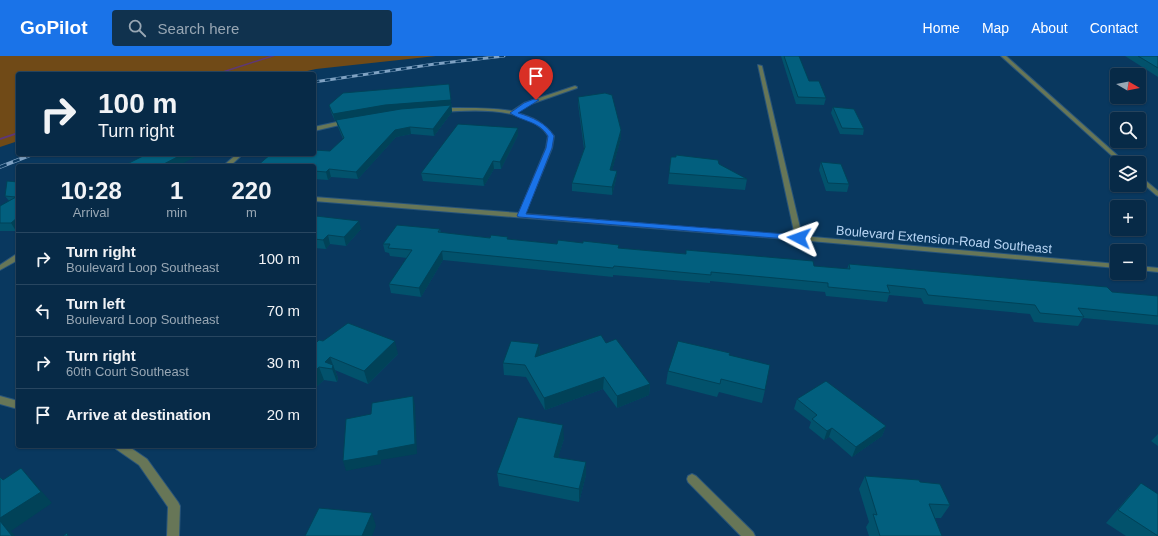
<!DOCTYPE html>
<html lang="en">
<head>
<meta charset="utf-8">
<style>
  :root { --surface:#072a47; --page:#10324e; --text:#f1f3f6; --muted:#98a7b4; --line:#284660; --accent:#1a73e8 }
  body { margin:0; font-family:Arial,sans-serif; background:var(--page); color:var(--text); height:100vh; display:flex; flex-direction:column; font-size:15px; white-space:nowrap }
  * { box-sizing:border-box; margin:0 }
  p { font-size:13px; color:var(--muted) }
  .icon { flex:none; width:22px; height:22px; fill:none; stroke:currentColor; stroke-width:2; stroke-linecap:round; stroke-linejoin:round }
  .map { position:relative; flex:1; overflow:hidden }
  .details { position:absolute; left:16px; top:108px; width:300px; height:284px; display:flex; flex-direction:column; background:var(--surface); border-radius:4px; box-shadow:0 1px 3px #0004,0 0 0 1px var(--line) }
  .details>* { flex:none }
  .top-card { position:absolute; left:16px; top:16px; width:300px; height:84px; border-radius:4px; box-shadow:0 1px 3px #0004,0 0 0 1px var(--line); background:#072a47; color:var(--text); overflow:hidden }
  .needle { width:26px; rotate:99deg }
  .buttons { position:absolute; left:1110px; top:12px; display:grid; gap:8px }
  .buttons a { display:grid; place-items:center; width:36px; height:36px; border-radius:4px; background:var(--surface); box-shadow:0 1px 3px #0004,0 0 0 1px var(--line); font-size:20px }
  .pin { position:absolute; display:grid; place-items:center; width:34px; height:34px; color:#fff; margin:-41px -17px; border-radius:50% 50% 50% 0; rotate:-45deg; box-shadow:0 0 4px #0007 }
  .pin .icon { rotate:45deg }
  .me { position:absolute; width:44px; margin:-22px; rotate:274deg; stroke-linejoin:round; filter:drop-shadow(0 0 3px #0008) }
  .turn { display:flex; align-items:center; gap:14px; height:84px; padding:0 16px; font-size:18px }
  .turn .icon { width:52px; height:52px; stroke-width:2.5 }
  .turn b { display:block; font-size:28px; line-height:34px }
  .eta { display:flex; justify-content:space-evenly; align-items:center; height:68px; text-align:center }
  .eta b { font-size:24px; font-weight:700; line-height:28px }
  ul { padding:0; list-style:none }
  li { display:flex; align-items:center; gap:12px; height:52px; padding:0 16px; border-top:1px solid var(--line) }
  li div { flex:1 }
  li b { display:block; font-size:15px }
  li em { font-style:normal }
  header { display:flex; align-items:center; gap:24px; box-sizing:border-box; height:56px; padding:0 20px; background:var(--accent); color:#fff }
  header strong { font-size:19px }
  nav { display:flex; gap:22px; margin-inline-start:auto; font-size:14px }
  .search { width:280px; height:36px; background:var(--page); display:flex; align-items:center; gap:10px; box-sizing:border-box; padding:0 14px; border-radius:4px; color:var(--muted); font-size:15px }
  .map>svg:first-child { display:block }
  .green { fill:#704a17 }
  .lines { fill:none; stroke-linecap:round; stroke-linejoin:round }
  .stream { fill:#5d3778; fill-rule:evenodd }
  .street-casing { stroke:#28547a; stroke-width:2 }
  .street { fill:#677657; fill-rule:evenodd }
  .rail-far1-casing { stroke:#7fa2c3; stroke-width:3 }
  .rail-casing { stroke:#7fa2c3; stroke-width:3.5 }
  .rail-far1 { stroke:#09385f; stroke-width:2; stroke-dasharray:5.5; stroke-linecap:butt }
  .rail { stroke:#09385f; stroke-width:2.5; stroke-dasharray:7; stroke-linecap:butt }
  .wall { fill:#02526c }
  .shaded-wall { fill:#014258 }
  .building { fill:#025f7e; stroke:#014258 }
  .route { fill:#1a73e8; stroke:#114b97 }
  .labels { text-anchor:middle; stroke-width:3; stroke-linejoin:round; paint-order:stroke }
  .street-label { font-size:13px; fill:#b8d5f4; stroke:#09385f }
</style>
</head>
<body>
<header>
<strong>GoPilot</strong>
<div class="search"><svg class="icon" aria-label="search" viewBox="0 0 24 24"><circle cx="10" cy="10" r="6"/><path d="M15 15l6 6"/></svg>Search here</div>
<nav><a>Home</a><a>Map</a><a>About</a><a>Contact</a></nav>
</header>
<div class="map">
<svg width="1158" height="480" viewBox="0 0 1158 480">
  <rect width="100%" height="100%" fill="#09385f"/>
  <path class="green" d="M0 0H436L316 13 294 18H18V85L0 91Z"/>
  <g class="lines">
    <path class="stream" d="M270 0H275L219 18H214Z
      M18 76V78L0 84V82Z"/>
    <g class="street-casing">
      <path id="street" d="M1001 0H1006L1126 107H1120Z
        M758 9 762 10 802 180 1117 208V212L799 184 314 145V141L519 157 546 92 548 80C546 77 543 73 540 71 516 51 471 54 441 56L438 54 441 52C465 52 488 51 512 55L524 47 575 30 577 31V32L528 49 517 57C533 61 544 67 554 80L552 92 525 158 795 180Z
        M346 64 348 65V67L314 75V71Z
        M237 98H243L230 110H223Z
        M1139 119 1158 135V140L1156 139 1139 124Z
        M15 199H18V204L0 214V209Z
        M1139 210 1158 212V216L1139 214Z
        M0 340 18 345V353L0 348Z
        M115 390H128L147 403 178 446 180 450 179 480H167L168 451 139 409 116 393Z
        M692 418 696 420 753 476 755 480H741L688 426 687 423 688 420Z"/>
    </g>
    <use href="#street" class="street"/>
    <g class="rail-far1-casing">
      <path id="rail-far1" d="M314 26 435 8 504 0"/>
    </g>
    <g class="rail-casing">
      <path id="rail" d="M0 111 33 98"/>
    </g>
    <use href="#rail-far1" class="rail-far1"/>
    <use href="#rail" class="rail"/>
  </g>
  <path class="wall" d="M781 0H799L809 25 826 42 824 49 796 48Z
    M1125 0H1158V21Z
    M449 28 452 56 434 80 411 78 396 81 358 123 331 121 328 124 314 123V110L343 83 338 71 336 65H335L331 56 329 49Z
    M578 41 621 74V82L612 114 617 115 616 123 612 139 572 135V127L584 93 578 48Z
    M833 51 864 73 863 79 840 78 831 57Z
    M518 72V79L501 113H494L484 130 423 125 421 117Z
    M671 101 719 108 747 123 745 134 668 128Z
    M821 106 849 128 847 136 826 135 819 114Z
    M18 126V174L16 175H0V150L9 145 5 140Z
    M314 162 361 173 346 190 330 188 326 193 314 192Z
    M440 173 441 177 557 188 618 192 686 198V194L814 210 847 213 849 208 1112 236 1158 240V269L1083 262 1078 270 1034 266 1030 258 924 248 921 242 889 239 887 246 826 240 825 236 710 225V227L613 219V221L443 204 421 241 391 237 389 228 407 202 390 200 389 197 385 196 383 188Z
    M323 285 398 298 368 328 335 314 338 322 337 326 324 324 314 333Z
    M606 287 650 328 649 339 617 352 603 333 545 354 526 321 504 319 503 307 539 288 540 300Z
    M730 300 765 334 762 347 719 336 717 341 666 328 668 315Z
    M797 343 886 370 882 380 852 401 829 381 824 384 809 372 811 366 794 353Z
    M1158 378V390L1151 385Z
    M564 383 558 401 586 419 579 446 499 430 497 417Z
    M865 420 920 426 950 449 941 462H935L942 480H869L866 471 869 466 859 433Z
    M1141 427 1158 480H1126L1106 467 1129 440Z"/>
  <path class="shaded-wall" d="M449 28 452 56 434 80 433 73 386 56 335 65 333 58Z
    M410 71 411 78 396 81 358 123 356 116 395 74Z
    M518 72V79L501 113 500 106Z
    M621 74V82L610 122V114Z
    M183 98H201L178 110H160Z
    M493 105 494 113 484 130 483 123Z
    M329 113 331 121 328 124 326 116Z
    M617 115 616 123 612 139V131Z
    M18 161V174L16 175 11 167Z
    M359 165 361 173 346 190 344 181Z
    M328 179 330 188 326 193 323 184Z
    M442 195 443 204 421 241 419 232Z
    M395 285 398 298 368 328 364 315Z
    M539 288 540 300 535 301Z
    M330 301 338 322 337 326 332 313 325 306Z
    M319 311 324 324 314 333V316Z
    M604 321 603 333 545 354 544 342Z
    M650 328 649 339 617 352V340Z
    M413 340 415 349 417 398 381 404V408L346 415 343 405 378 395Z
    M563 369 564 383 554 414V401Z
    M886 370 882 380 852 401 856 391Z
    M832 372 829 381 824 384 827 375Z
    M586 406V419L579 446V433Z
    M21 412 52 447 11 475 15 480H12L0 465V462Z
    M372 457 376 470 372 480H362Z"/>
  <path class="building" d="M784 0H799L809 25H819L826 42 798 41Z
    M1138 0H1158V12Z
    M449 28 451 44 385 49 333 58 329 49 343 37Z
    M605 37 612 39 621 74 610 114 617 115 612 131 572 127 585 91 578 41Z
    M451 49 433 73 410 71 395 74 356 116 329 113 326 116 314 115V110H257L271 98H314V94L330 95 344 82 336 64 401 53Z
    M833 51 854 53 864 73 842 72Z
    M458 68 518 72 500 106 493 105 483 123 421 117Z
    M147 98H183L160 110H123Z
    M676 99 718 104 719 108 747 123 669 117 671 101H676Z
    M821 106 841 108 849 128 828 127Z
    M7 125 18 126V161L11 167H0V150L16 141 5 140Z
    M316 160 359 165 344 181 328 179 323 184 314 183V162Z
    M397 169 440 173 438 176 490 182 491 179 508 181 507 183 557 188 558 184 583 187V185L619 189 618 192 686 198V194L813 205 814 210 850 213 849 208 1107 231 1112 236 1158 240V260L1078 252 1084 261 1040 257 1035 249 928 239 925 233 887 229 890 237 828 231V227L711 216V219L614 210 613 212 442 195 419 232 389 228 412 194 388 192 390 188H383Z
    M348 267 395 285 364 315 330 301 325 306 333 309 332 313 319 311 314 316V289L319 284 323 285Z
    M601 279 606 287 616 283 650 328 617 340 604 321 544 342 525 309 503 307 511 285 539 288 535 301Z
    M678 285 730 297 729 299 770 309 765 334 721 323 720 328 668 315Z
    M826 325 886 370 856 391 832 372 827 375 812 363 817 359 797 343Z
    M413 340 415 388 378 395V399L343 405 346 363 371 358 372 347Z
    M518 361 563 369 554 401 586 406 579 433 497 417Z
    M21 412 41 436 0 462V421L3 424Z
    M865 420 919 424 920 426 940 428 950 449 929 448 942 480H880L873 458 877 459Z
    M1141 427 1158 438V480L1118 454Z
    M319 452 372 457 362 480H305Z
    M0 465 12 480H0Z
    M67 477 68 480H63Z"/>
  <path class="route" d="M534 43 539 44 518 57C532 61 546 67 554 80L552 92 526 158 799 179 803 182 799 184 519 161 517 160 546 92 548 80C539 65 523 66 510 57L524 47Z"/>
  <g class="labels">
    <g class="street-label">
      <text transform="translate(944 183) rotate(5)" y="5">Boulevard Extension-Road Southeast</text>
    </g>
  </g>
</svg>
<div class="buttons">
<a><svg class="needle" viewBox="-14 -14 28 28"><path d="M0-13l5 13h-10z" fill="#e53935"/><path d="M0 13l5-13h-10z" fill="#98a7b4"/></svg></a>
<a><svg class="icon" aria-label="search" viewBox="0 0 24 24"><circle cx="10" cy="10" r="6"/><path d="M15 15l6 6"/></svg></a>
<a><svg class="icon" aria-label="layers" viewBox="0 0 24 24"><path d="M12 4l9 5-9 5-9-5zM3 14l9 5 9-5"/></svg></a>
<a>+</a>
<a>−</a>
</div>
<div class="pin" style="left:536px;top:44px;background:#d93025"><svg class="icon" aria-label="arrive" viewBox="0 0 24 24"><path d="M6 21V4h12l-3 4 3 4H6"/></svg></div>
<svg class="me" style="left:799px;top:182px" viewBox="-20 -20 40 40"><path d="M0-17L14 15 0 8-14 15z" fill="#1a73e8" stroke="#fff" stroke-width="4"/></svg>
<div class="top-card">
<div class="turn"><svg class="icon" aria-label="right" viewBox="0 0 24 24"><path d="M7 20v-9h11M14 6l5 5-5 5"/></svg><div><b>100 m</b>Turn right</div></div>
</div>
<section class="details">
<div class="eta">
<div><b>10:28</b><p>Arrival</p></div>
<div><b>1</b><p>min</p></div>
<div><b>220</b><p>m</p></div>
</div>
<ul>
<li><svg class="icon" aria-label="right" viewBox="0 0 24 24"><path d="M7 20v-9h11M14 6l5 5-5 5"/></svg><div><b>Turn right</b><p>Boulevard Loop Southeast</p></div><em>100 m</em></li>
<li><svg class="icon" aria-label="left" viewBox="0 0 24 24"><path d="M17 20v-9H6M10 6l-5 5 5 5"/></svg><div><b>Turn left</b><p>Boulevard Loop Southeast</p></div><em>70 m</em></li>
<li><svg class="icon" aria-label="right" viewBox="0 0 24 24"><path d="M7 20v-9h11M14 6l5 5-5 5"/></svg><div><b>Turn right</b><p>60th Court Southeast</p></div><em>30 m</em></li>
<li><svg class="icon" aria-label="arrive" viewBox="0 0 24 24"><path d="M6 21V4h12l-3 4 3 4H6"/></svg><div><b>Arrive at destination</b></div><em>20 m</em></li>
</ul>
</section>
</div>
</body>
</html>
